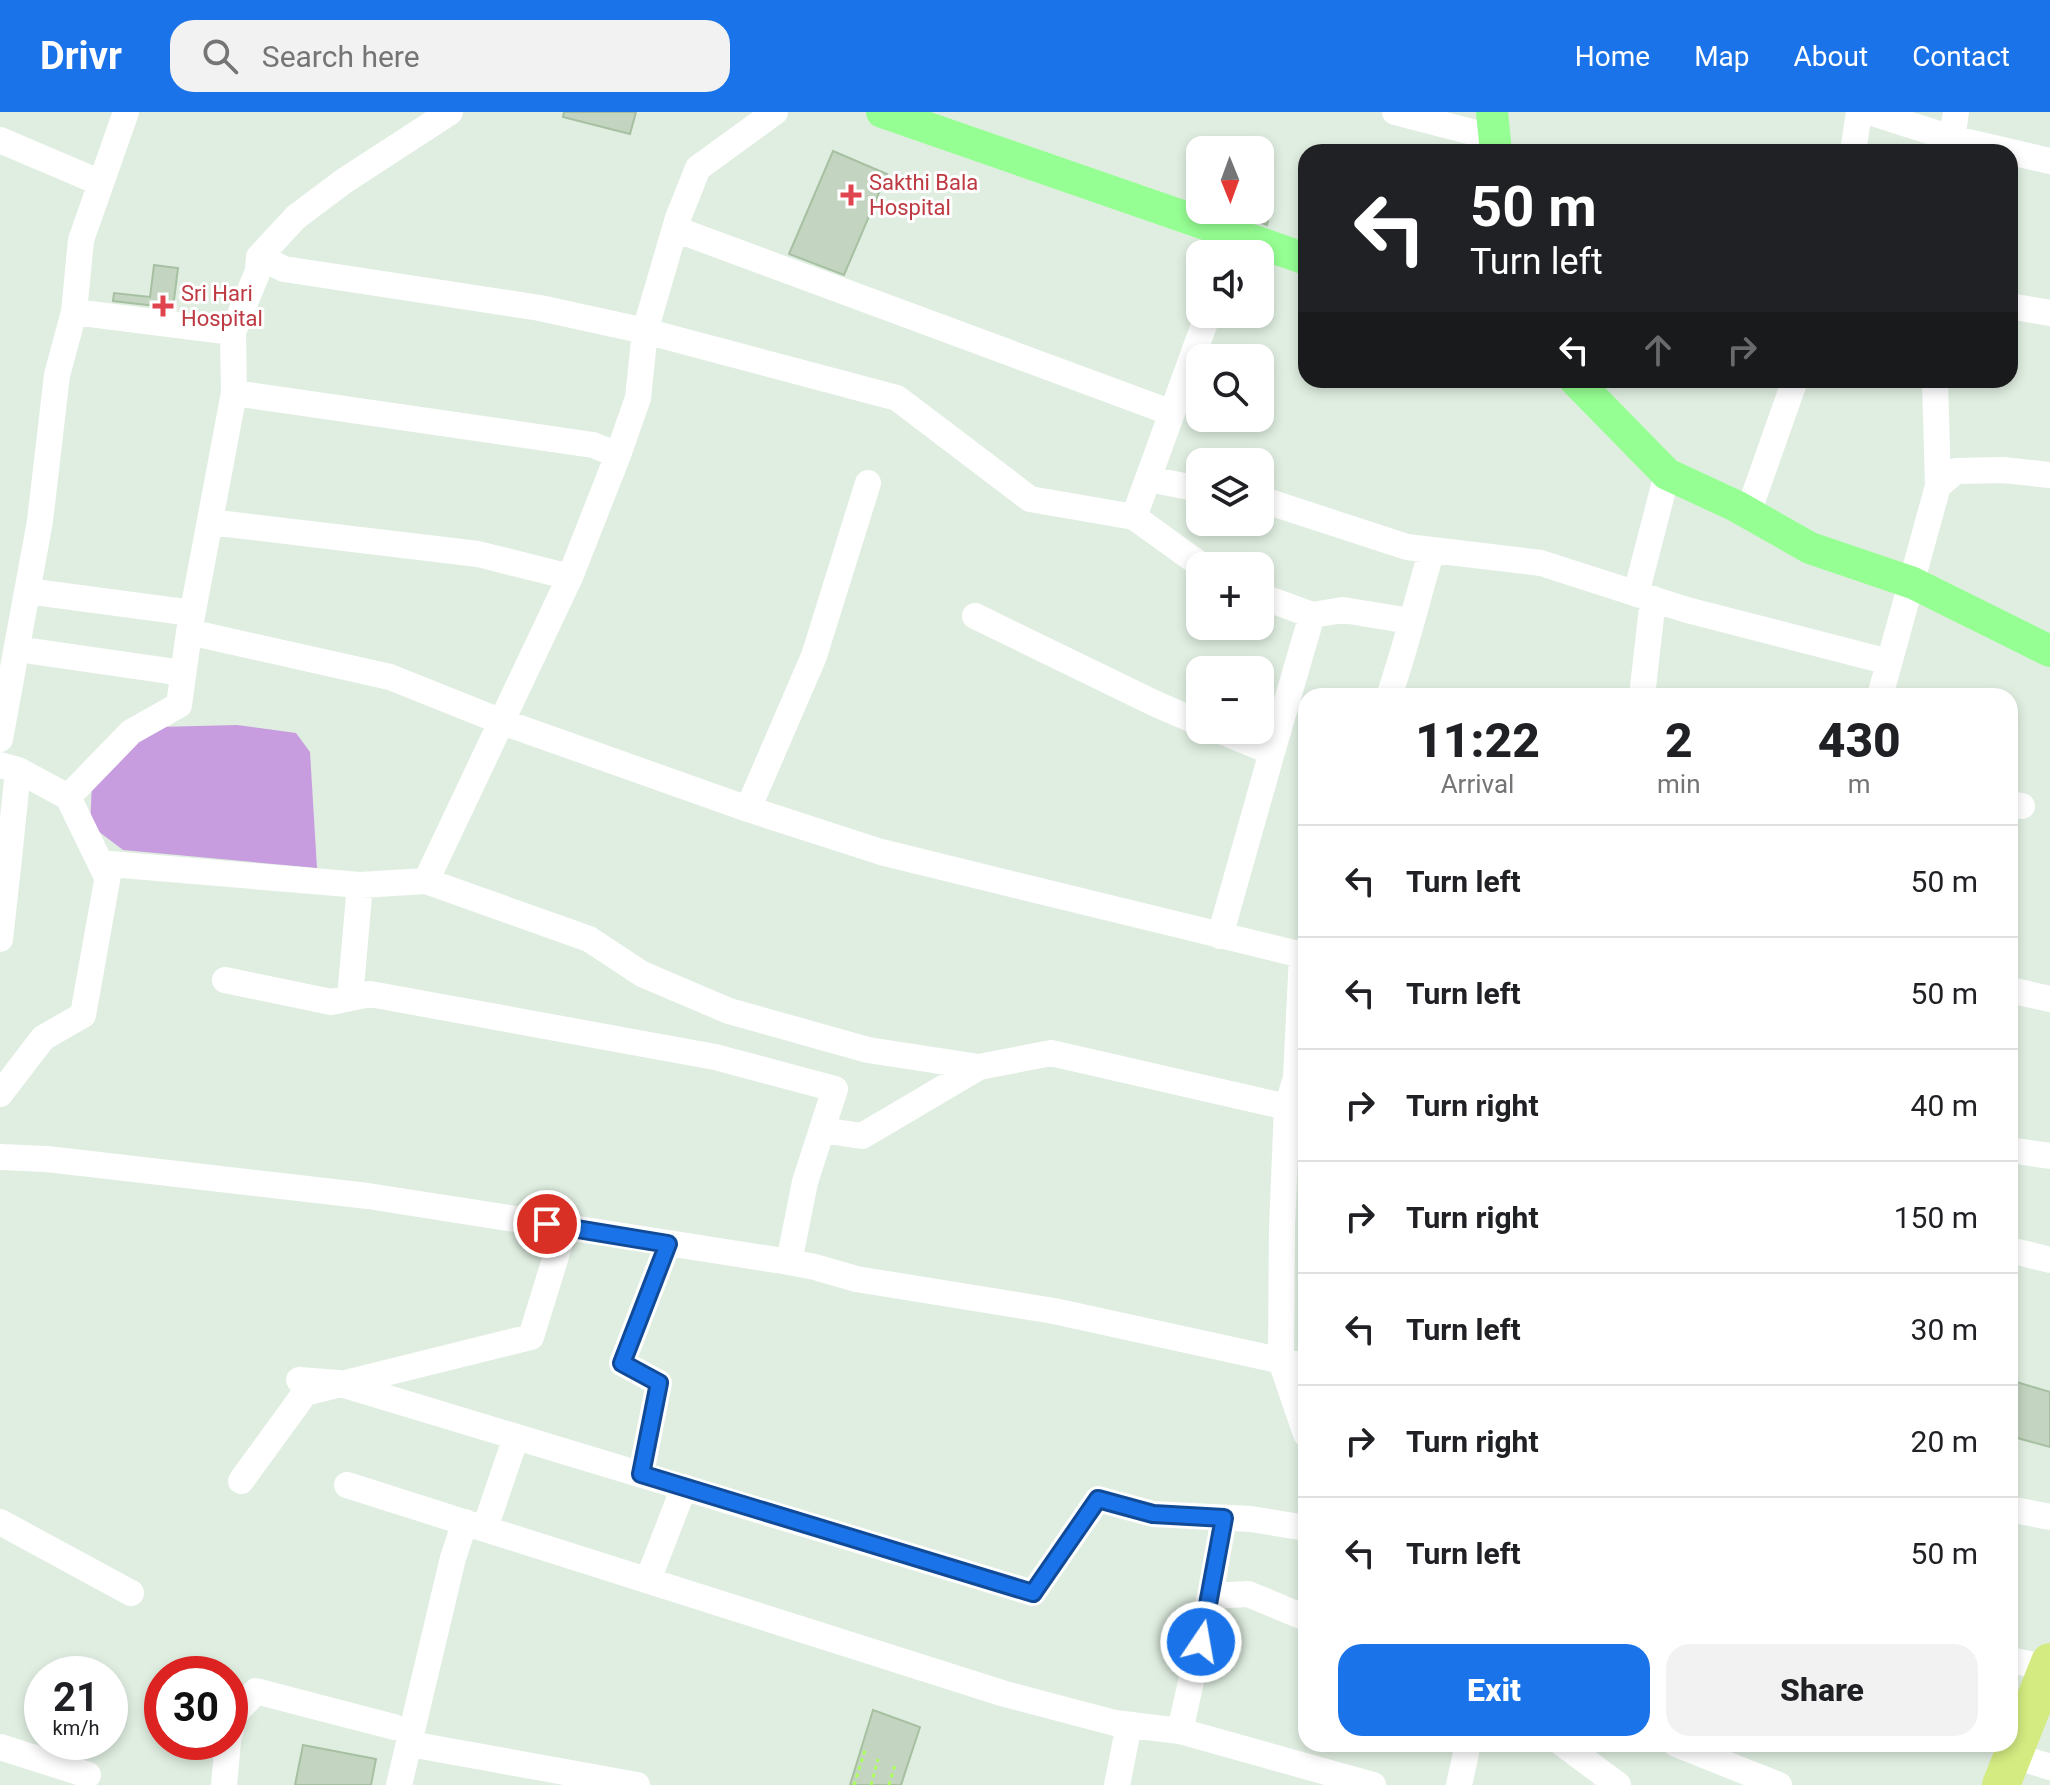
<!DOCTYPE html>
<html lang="en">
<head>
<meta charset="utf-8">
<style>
  :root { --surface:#fff; --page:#f2f2f2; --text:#202124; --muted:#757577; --line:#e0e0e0; --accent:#1a73e8 }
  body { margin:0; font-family:Roboto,sans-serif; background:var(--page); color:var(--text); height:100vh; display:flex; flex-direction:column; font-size:30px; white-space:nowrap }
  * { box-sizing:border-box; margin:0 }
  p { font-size:26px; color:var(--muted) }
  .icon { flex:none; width:44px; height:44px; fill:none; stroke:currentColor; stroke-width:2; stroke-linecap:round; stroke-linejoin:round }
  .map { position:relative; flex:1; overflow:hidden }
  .side { position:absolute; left:1298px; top:576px; width:720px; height:1064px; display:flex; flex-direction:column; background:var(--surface); border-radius:24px; box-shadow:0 4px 12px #0003 }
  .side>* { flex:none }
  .hud { position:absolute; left:1298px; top:32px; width:720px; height:244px; border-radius:24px; box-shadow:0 4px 12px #0003; background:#202124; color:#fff; overflow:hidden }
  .needle { width:52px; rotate:179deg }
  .controls { position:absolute; left:1186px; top:24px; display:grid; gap:16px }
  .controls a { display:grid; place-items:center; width:88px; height:88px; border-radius:16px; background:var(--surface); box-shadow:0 4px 12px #0003; font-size:40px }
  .speed { position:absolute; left:24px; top:1544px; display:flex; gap:16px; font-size:40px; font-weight:700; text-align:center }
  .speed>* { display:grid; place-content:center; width:104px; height:104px; border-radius:50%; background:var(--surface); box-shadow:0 4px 12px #0003; line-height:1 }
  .speed small { font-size:20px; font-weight:400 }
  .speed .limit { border:12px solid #d22; background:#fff; color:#111 }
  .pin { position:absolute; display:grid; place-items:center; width:68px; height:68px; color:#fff; margin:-34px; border:4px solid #fff; border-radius:50%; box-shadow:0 2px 8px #0007 }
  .me { position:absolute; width:88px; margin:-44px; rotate:12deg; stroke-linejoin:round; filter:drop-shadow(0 0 6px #0008) }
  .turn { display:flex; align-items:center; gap:28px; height:168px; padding:0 40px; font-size:36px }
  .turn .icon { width:104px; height:104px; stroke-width:2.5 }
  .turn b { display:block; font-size:56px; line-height:68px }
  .lanes { display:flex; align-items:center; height:76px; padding:0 40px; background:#0003; justify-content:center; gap:40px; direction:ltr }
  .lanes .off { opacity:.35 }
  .eta { display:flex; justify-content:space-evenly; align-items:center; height:136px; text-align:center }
  .eta b { font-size:48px; font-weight:800; line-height:56px }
  .button { display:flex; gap:16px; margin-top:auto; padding:16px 40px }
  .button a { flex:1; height:92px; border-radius:24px; background:var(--accent); color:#fff; font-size:32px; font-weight:800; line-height:92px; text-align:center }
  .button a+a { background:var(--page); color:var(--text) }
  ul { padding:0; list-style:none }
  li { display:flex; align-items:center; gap:24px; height:112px; padding:0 40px; border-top:2px solid var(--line) }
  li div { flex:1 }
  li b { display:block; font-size:30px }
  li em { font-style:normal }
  header { display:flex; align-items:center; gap:48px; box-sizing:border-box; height:112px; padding:0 40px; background:var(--accent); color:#fff }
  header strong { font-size:38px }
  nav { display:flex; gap:44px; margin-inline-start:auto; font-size:28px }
  .search { width:560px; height:72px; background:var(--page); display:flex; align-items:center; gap:20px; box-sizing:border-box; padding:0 28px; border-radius:24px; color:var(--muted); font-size:30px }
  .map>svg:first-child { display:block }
  .water { fill:#c79ddf }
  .building { fill:#c3d4c0; stroke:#a6c0a1; stroke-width:2 }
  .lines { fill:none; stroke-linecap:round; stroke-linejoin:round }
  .path { stroke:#adff5f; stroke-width:3; stroke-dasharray:4 4; stroke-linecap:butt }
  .minor { stroke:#fff; stroke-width:26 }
  .major { stroke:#96ff93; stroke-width:32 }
  .highway { stroke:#d3eb81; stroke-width:38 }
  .route-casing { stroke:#114b97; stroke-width:20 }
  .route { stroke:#1a73e8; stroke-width:14 }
  .health-dot { fill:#e0444e; stroke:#fff; stroke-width:3 }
  .labels { text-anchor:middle; stroke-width:6; stroke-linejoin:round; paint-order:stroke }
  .health-label { font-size:22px; fill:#be3a42; stroke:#fff; text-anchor:start }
</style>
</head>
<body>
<header>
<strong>Drivr</strong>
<div class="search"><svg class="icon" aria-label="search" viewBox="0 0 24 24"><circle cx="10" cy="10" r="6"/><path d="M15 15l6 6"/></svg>Search here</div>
<nav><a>Home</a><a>Map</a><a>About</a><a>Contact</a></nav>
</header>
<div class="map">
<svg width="2050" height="1673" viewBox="0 0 2050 1673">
  <rect width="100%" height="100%" fill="#e0eee1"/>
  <path class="water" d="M237 613 296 621 310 640 317 756 123 738 90 713 92 671 119 616Z"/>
  <path class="building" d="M564 0H636L630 22 563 5Z
    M833 39 887 62 844 163 789 142Z
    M1255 98H1271L1267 113 1253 108Z
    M154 153 178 156 173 196 113 189 114 181 150 185Z
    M2013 1269 2050 1280V1335L2010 1324V1279Z
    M873 1598 920 1615 901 1673H850Z
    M303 1633 376 1647 371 1673H295Z"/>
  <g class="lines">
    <path class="path" d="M854 1673 866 1635
      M871 1673 878 1647
      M889 1673 895 1653"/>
    <path class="minor" d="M1395 0 1495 26
      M1870 0 1951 26 2050 49
      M0 28 101 71
      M1853 40 1859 0
      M1950 40 1956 0
      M675 117 1172 301
      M259 145 284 157 540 196 645 219 897 286 1030 387 1134 405 1202 454
      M2010 194 2050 201
      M74 200 233 220
      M1935 268 1938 374
      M234 281 593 333 618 343
      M1148 367 1200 377
      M1260 387 1407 435 1541 451 1687 498 1889 550
      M1748 401 1795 268
      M1134 405 1208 202
      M210 410 478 442 570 465
      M27 479 192 501
      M1636 482 1667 362
      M1260 484 1312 503 1343 498 1410 509
      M975 504 1156 592 1200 611
      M189 520 390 565 500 609 748 697 881 740 1302 843
      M17 537 183 561
      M1389 584C1406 536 1417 487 1432 438
      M1642 584 1653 487
      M1880 584 1938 374 1956 359 2003 358 2050 363
      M1218 618 1272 640 1312 503
      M0 627 40 409 57 263 74 200 81 128 126 0
      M0 653 18 658 9 746
      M18 658 68 685 107 765
      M68 685 131 620 179 593 189 520 234 281 233 220 258 159 259 145 296 105 344 69 450 0
      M2010 692 2022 694
      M748 697 814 544 868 371
      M0 745 9 746 0 827
      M426 769 570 465 618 343 638 286 645 219 678 106 698 56 775 0
      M1220 824 1272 640
      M1306 837 1302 843 1296 966 1287 995 1282 1115 1281 1249 1306 1322
      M225 868 331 890 370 882 715 945 835 977 805 1070 789 1150
      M2010 878 2050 887
      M350 886 360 773
      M0 982 43 926 83 903 110 752 360 773 426 769 589 827 642 862 729 899 868 938 979 955
      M822 1018 862 1024 979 955 1051 941 1287 995
      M2010 1038 2050 1044
      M0 1045 47 1047 368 1084 789 1150 815 1155 856 1167 1054 1199 1306 1254
      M2010 1138 2050 1148
      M299 1268 338 1271 1033 1481 1098 1387 1153 1402 1251 1407 1306 1416
      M641 1362 659 1271 622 1251 668 1132
      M241 1369 305 1281 531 1225 565 1115
      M347 1373 1005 1582 1115 1611 1180 1619 1373 1673
      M2010 1397 2050 1405
      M0 1410 131 1481
      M485 1416 516 1325
      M648 1468 684 1375
      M1210 1484 1224 1406
      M2010 1548 2048 1556
      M1180 1619 1210 1484 1248 1482 1306 1506
      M230 1622 234 1603 256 1579 394 1615
      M410 1632 637 1673
      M1563 1632 1618 1673
      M1676 1632 1779 1673
      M0 1635 88 1663
      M2012 1643 2050 1655
      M224 1673 228 1630
      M399 1673 453 1446 465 1410
      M1117 1673 1129 1613
      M1459 1673 1468 1632"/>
    <path class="major" d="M882 0 1306 147
      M1492 0 1496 40
      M1575 268 1667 362 1736 394 1810 436 1913 471 2050 539"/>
    <path class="highway" d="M2001 1673 2050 1550"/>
  </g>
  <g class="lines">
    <g class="route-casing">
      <path id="route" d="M547 1112 668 1132 622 1251 659 1271 641 1362 1033 1481 1098 1387 1153 1402 1224 1406 1201 1530"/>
    </g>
    <use href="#route" class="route"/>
  </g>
  <g class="health-dot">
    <path d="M847 71h8v8h8v8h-8v8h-8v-8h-8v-8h8z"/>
    <path d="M159 182h8v8h8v8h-8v8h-8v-8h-8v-8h8z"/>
  </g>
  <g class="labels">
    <g class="health-label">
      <text x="869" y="78">Sakthi Bala<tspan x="869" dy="25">Hospital</tspan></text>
      <text x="181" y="189">Sri Hari<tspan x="181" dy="25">Hospital</tspan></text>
    </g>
  </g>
</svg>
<div class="controls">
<a><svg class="needle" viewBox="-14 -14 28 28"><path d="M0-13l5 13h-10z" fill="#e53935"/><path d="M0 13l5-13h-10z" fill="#757577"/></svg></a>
<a><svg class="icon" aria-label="sound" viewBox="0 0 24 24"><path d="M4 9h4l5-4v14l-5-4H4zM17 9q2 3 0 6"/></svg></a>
<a><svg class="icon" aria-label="search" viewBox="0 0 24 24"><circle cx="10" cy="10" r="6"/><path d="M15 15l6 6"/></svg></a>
<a><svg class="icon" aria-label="layers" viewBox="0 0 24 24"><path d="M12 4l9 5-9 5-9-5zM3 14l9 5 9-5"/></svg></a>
<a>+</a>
<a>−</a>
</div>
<div class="speed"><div>21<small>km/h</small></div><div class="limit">30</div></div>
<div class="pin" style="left:547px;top:1112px;background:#d93025"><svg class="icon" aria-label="arrive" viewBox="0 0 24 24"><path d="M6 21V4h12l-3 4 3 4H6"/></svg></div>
<svg class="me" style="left:1201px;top:1530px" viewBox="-20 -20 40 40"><circle r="17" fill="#1a73e8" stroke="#fff" stroke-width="3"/><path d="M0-11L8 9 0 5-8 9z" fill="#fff"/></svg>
<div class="hud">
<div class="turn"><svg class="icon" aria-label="left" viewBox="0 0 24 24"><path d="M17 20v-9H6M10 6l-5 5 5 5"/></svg><div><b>50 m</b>Turn left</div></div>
<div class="lanes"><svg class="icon" aria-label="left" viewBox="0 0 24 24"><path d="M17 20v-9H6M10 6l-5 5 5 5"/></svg><svg class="icon off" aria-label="ahead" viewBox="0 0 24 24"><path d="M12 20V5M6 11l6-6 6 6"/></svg><svg class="icon off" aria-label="right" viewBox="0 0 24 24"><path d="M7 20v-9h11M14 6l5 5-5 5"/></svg></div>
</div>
<section class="side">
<div class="eta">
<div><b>11:22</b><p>Arrival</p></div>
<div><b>2</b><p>min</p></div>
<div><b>430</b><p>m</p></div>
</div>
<ul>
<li><svg class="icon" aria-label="left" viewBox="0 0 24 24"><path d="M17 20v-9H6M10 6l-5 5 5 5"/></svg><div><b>Turn left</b></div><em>50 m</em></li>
<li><svg class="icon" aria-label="left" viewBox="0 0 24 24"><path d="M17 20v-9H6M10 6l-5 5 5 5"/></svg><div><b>Turn left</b></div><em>50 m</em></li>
<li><svg class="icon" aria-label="right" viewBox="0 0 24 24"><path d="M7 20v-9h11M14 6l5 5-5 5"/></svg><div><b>Turn right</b></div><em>40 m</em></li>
<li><svg class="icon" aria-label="right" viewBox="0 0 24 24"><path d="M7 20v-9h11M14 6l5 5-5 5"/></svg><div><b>Turn right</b></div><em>150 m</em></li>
<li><svg class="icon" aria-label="left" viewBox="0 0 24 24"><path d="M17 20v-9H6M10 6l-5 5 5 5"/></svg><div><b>Turn left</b></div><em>30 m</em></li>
<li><svg class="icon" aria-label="right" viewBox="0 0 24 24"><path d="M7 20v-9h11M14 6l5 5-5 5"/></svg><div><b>Turn right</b></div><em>20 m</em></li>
<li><svg class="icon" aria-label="left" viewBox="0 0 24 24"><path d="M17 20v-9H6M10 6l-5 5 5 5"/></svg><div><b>Turn left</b></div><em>50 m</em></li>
</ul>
<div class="button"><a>Exit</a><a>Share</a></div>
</section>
</div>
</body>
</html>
